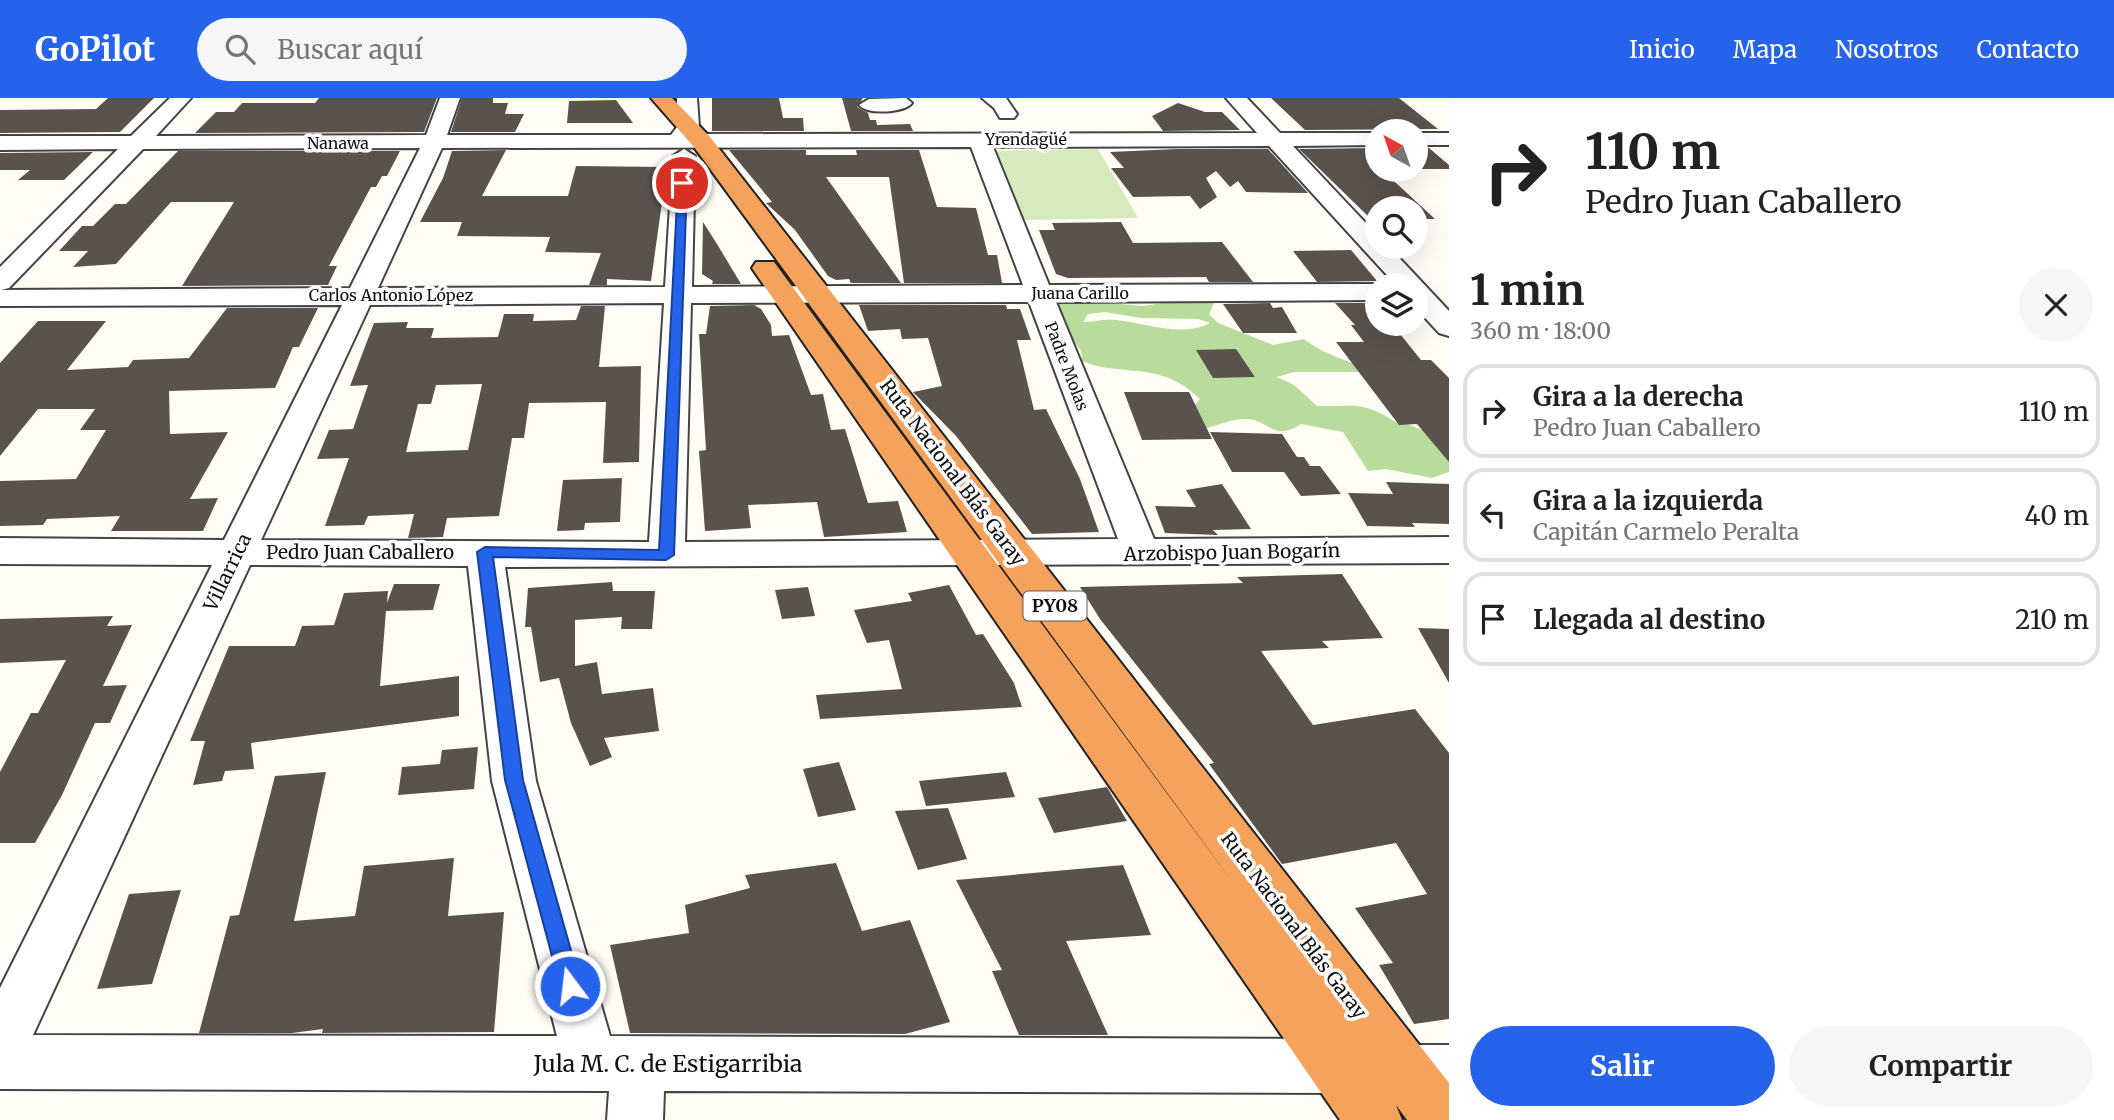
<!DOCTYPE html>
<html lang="es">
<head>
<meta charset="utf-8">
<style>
  :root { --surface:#fff; --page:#f6f6f6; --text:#222; --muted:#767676; --line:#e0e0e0; --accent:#2563eb }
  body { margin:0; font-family:Merriweather,serif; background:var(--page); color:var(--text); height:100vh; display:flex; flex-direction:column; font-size:26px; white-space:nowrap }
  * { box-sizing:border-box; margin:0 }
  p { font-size:23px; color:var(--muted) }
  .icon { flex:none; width:38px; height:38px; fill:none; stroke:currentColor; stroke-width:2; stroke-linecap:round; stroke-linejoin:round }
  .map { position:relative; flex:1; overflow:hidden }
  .sheet { display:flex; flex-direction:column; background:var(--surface); width:665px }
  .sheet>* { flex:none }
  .guide { background:#fff; color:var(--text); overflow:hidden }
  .needle { width:46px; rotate:320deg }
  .fabs { position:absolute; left:1365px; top:21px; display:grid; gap:14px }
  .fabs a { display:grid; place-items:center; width:63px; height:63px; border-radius:50%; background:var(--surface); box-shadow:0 7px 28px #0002; font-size:35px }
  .pin { position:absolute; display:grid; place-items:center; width:60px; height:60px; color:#fff; margin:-30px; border:4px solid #fff; border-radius:50%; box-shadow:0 2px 7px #0007 }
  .me { position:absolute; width:77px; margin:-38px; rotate:345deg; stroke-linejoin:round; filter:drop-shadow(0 0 5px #0008) }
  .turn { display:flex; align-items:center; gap:24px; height:147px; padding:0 21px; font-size:32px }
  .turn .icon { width:91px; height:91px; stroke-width:2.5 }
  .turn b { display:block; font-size:49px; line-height:60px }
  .round { display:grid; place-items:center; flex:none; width:74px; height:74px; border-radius:37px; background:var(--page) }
  .overview { display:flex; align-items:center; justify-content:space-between; height:119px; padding:0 21px }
  h1 { font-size:42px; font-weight:700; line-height:52px }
  .action { display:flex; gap:14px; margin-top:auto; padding:14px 21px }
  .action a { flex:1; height:80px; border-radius:42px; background:var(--accent); color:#fff; font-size:28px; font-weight:700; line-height:80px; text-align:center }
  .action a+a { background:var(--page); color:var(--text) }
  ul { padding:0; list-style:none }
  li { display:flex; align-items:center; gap:21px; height:94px; margin:0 14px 10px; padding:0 7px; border:4px solid var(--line); border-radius:21px }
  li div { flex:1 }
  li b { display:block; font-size:26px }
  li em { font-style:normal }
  header { display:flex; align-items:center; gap:42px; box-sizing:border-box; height:98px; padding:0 35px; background:var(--accent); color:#fff }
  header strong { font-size:33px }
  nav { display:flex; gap:38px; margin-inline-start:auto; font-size:24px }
  .search { width:490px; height:63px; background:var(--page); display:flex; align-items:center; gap:18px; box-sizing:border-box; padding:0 24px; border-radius:38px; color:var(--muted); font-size:26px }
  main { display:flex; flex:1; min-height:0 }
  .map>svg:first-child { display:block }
  .green { fill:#d5ebbd }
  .forest { fill:#b9dc9c; fill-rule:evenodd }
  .building { fill:#5a524d; fill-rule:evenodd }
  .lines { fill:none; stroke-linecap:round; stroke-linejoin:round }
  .minor-casing { stroke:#444; stroke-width:4 }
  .highway-casing { stroke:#222; stroke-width:4 }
  .minor { fill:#fff; fill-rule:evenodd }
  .highway { fill:#f5a25d; fill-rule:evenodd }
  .route { fill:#2563eb; stroke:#184099; stroke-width:2 }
  .labels { text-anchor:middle; stroke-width:7; stroke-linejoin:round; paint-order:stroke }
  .far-street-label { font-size:16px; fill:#111; stroke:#fff }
  .shield { fill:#fff; stroke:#585858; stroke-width:2 }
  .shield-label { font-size:18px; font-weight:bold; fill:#111 }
  .street-label { font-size:19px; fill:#111; stroke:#fff }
  .near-street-label { font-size:23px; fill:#111; stroke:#fff }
</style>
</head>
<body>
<header>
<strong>GoPilot</strong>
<div class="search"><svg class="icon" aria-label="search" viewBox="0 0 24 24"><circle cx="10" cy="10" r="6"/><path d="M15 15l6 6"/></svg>Buscar aquí</div>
<nav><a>Inicio</a><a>Mapa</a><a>Nosotros</a><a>Contacto</a></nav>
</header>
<main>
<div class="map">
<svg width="1449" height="1022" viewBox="0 0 1449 1022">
  <rect width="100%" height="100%" fill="#fffdf5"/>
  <path class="green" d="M1098 51 1138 120 1020 122 994 53Z"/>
  <path class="forest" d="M1069 201 1142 208 1195 201 1215 203 1209 216 1218 225 1273 247 1304 241C1323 257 1348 261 1369 274H1294L1277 279 1294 287 1317 308C1355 309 1362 302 1397 325L1396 322 1449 342V374L1432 380 1386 371 1368 373 1343 334 1301 326C1274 344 1270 323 1248 321 1233 320 1218 327 1204 331L1193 309 1200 301C1192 294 1183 286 1173 282 1145 268 1111 276 1082 263L1081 253 1060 224 1056 206ZM1104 214 1142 220 1198 221 1210 225C1182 240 1146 225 1116 222 1106 220 1094 224 1083 224L1088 216Z"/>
  <path class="building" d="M108 0H154L120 34 0 35V12L96 11Z
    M319 0H437L424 34 195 35 216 14H234L242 5H315Z
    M462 0H493V5H508L505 16H524L515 34H451Z
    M712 0H779L783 20H803L804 33H712Z
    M842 0H863L857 9 868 15 870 22H876L877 27 910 26 913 33H851Z
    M1271 0H1399L1438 31 1305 32Z
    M616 2 633 25H567L569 3Z
    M1178 5 1205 14H1222L1240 32 1163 33 1152 18Z
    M1377 50V72H1382L1435 121H1416V110H1377V121H1371L1299 51Z
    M1416 50H1429L1449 67V71H1416Z
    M1177 51H1268L1308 95 1246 94 1238 83 1230 89 1216 73 1206 80 1217 99 1200 111 1190 98 1133 99 1111 70H1124L1110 54Z
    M506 52 482 98H568L576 68 667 69 651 183 607 181V187H589L601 155 545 154 550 139 457 138 462 124H420L443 80 452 53Z
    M729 52H806V57H857L856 52H919L937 109 976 110 988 157H997L1002 185H904L889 79H826L901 185H851L849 181 836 182 828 178 795 132 766 105 772 104Z
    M178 53H400L387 78H382L376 89H371L329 168H337L328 187 182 188 234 104H171L116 166 73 169 88 153H59L82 128H93L115 106H126Z
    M93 54 64 82H18L30 72H0V55Z
    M703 124 717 146 741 186H712L713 183 702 176Z
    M1121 124 1133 145 1222 144 1253 184H1209L1206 179 1068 180 1056 176 1039 132H1055L1052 125Z
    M1351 152 1377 183 1317 184 1293 153Z
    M1270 205 1273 210 1282 209 1297 235H1243L1223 206Z
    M1335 205H1377V226H1392L1421 262H1431L1449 280V364L1417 326 1399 327 1336 244H1364L1351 227H1355Z
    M754 207 761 211 771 227 772 238 789 237 811 297 823 296 831 332 845 331 868 405 898 403 907 434 824 439 817 404 748 407 751 430 705 433 699 353 706 352 699 236H706L710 208Z
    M859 207H1006L1007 211H1020L1031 242H1017L1034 312 1046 311 1080 381 1099 434 1032 436 956 338 913 294 942 288 928 240 902 241 900 231 868 233Z
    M581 208H605L599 269 641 268 639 364 603 365 606 304 529 305 524 340H512L499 418 447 420 443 439 408 440 414 416 368 418 364 427 325 428 349 360 317 361 329 332 353 331 368 287 350 288 374 225 408 224 406 230H434L431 240 498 239 504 216H534L533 223 576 222ZM482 286 468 352 406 354 418 306H431L436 287Z
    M227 210H318L299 249H293L275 290 169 293 170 336 228 334 190 401 218 400 203 433H111L120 418 47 421 43 427 0 428V383L76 381 106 332H80L95 311H38L0 358V265L38 223H106L67 272 128 269 133 262 189 260Z
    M1236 251 1255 279 1213 280 1196 252Z
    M1124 294H1189L1212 341 1142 342Z
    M1210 334 1282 336 1297 359H1304L1310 368H1320L1341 396 1301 398 1284 374H1232Z
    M622 380 620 424 585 425 584 432 557 433 563 382Z
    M1386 384 1449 386V426L1412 425 1415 429 1367 428 1348 395 1393 396Z
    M1222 386 1251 431 1213 432 1218 437 1165 435 1155 408 1196 409 1186 392Z
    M1342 476 1383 540 1322 543 1329 550 1261 553 1313 627 1415 611 1449 655V921L1414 926 1379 867 1393 865 1355 810 1427 796 1396 745 1282 766 1209 666 1214 665 1100 521 1080 489 1243 485 1237 479Z
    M612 484 613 493H655L652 531H621L622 519 575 522V568L597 564 602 596 653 590 659 633 604 640 612 659 590 668 571 625 559 580 540 584 531 529H525L528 490Z
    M394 486H440L433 512 386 513 380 588 459 578V618L251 645 254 671 225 673 222 683 193 687 205 643H190L229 548H295L302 528 334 527 344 495 388 493 387 505Z
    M949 487 976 537 983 536 1014 585 1022 609 820 621 816 597 902 591 889 542 867 545 854 512 912 503 908 495Z
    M808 489 815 518 782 521 775 492Z
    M113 518 107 528 132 527 103 588 127 587 110 625H95L62 697 35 745H0V674L31 615H38L66 562 0 565V521Z
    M1418 530 1449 531V585Z
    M478 649 474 691 398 697 402 669 440 666 442 652Z
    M839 664 856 712 818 719 803 671Z
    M326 674 294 823 355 818 364 768 454 760 448 818 504 814 494 934 322 935 323 931 292 935H199L230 818 239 817 275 678Z
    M1006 674 1015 699 926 708 919 683Z
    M1107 689 1127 723 1054 735 1038 700Z
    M948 710 967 761 918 772 895 713Z
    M836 765 862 833 910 822 950 924 905 936 630 935 610 847 689 835 685 807 750 790 745 777Z
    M1123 767 1151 837 1066 843 1108 937H1019L992 873 1002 872 956 782Z
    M181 792 152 886 97 891 129 796Z"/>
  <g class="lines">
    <g class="minor-casing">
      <path id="minor" d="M170 0H191L156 38 426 37 440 0H460L447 37H671L677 29V0H697L699 29 693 36 1257 35 1226 0H1247L1280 35H1377V47L1293 48 1377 137V149H1389L1449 213V238L1439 235 1416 210V187H1396L1269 48 993 49 1049 187 1377 186 1383 187H1377V202L1056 204 1154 441 1449 439V465L505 469 536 683 610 938 1337 941 1406 947H1449V1003H1406L1337 995 664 993 663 1022H607L609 993 0 991V890L212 467 0 466V440L224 442 342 207 0 208V169L118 51 0 52V38H131ZM971 49 1023 187 692 189 695 58 684 51 673 58 665 189 378 190 442 50ZM420 50 350 190 1 192 9 190 143 51ZM1029 204 1118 441 685 444 691 205ZM664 205 649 444 261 442 370 207ZM250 467 468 468 492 683 557 938 33 937Z
        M906 0 912 5C904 15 867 17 859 7L869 1Z
        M982 0H1006L1017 16 1014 20H1000L994 10Z
        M1416 35H1449V47H1416Z"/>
    </g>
    <g class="highway-casing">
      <path id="highway" d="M651 0H672L710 39 1449 985V1022H1407L1396 1007 1402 1022H1340L752 170 756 164H774L1234 786 694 49Z"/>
    </g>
    <use href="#minor" class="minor"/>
    <use href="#highway" class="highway"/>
  </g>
  <path class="route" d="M682 82 687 85 674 457 666 462 493 459 523 682 581 888 578 896 570 899 563 896 560 888 505 682 477 454 485 449 659 452 678 85Z"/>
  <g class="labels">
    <g class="far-street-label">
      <text x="1026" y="47">Yrendagüé</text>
      <text x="338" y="51">Nanawa</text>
      <text x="1080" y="201">Juana Carillo</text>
      <text x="391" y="203">Carlos Antonio López</text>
      <text transform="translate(1067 268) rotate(69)" y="6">Padre Molas</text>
    </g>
    <rect class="shield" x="1023.5" y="493.5" width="63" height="29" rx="5"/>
    <g class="shield-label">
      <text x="1055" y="514">PY08</text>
    </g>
    <g class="street-label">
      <text transform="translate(953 374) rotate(53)" y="7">Ruta Nacional Blás Garay</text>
      <text x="360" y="461">Pedro Juan Caballero</text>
      <text transform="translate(1232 454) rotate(-1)" y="7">Arzobispo Juan Bogarín</text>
      <text transform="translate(227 474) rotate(-64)" y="7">Villarrica</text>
      <text transform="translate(1294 827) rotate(53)" y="7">Ruta Nacional Blás Garay</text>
    </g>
    <g class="near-street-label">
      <text x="668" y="974">Jula M. C. de Estigarribia</text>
    </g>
  </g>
</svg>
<div class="fabs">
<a><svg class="needle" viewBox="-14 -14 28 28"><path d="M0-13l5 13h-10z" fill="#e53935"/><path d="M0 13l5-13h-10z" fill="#767676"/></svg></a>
<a><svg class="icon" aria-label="search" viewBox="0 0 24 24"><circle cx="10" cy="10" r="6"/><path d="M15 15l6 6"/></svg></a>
<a><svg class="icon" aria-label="layers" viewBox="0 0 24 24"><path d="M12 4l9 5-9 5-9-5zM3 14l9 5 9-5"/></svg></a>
</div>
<div class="pin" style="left:682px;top:85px;background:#d93025"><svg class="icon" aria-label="arrive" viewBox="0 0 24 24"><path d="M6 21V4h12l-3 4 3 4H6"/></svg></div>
<svg class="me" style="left:570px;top:888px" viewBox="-20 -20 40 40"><circle r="17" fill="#2563eb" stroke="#fff" stroke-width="3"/><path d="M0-11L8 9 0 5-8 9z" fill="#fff"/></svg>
</div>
<section class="sheet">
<div class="guide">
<div class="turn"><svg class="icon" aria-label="right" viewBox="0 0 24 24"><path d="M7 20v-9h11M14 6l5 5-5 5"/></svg><div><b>110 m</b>Pedro Juan Caballero</div></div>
</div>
<div class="overview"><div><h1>1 min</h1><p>360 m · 18:00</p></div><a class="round"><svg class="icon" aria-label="close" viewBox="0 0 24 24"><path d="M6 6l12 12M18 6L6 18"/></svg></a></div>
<ul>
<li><svg class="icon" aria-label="right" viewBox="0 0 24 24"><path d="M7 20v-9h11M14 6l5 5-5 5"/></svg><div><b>Gira a la derecha</b><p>Pedro Juan Caballero</p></div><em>110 m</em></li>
<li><svg class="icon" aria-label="left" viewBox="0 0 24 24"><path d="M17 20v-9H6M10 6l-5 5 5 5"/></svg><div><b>Gira a la izquierda</b><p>Capitán Carmelo Peralta</p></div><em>40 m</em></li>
<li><svg class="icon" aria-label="arrive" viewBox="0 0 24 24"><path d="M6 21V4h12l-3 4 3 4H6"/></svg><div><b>Llegada al destino</b></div><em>210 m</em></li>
</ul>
<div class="action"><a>Salir</a><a>Compartir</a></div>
</section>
</main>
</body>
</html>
